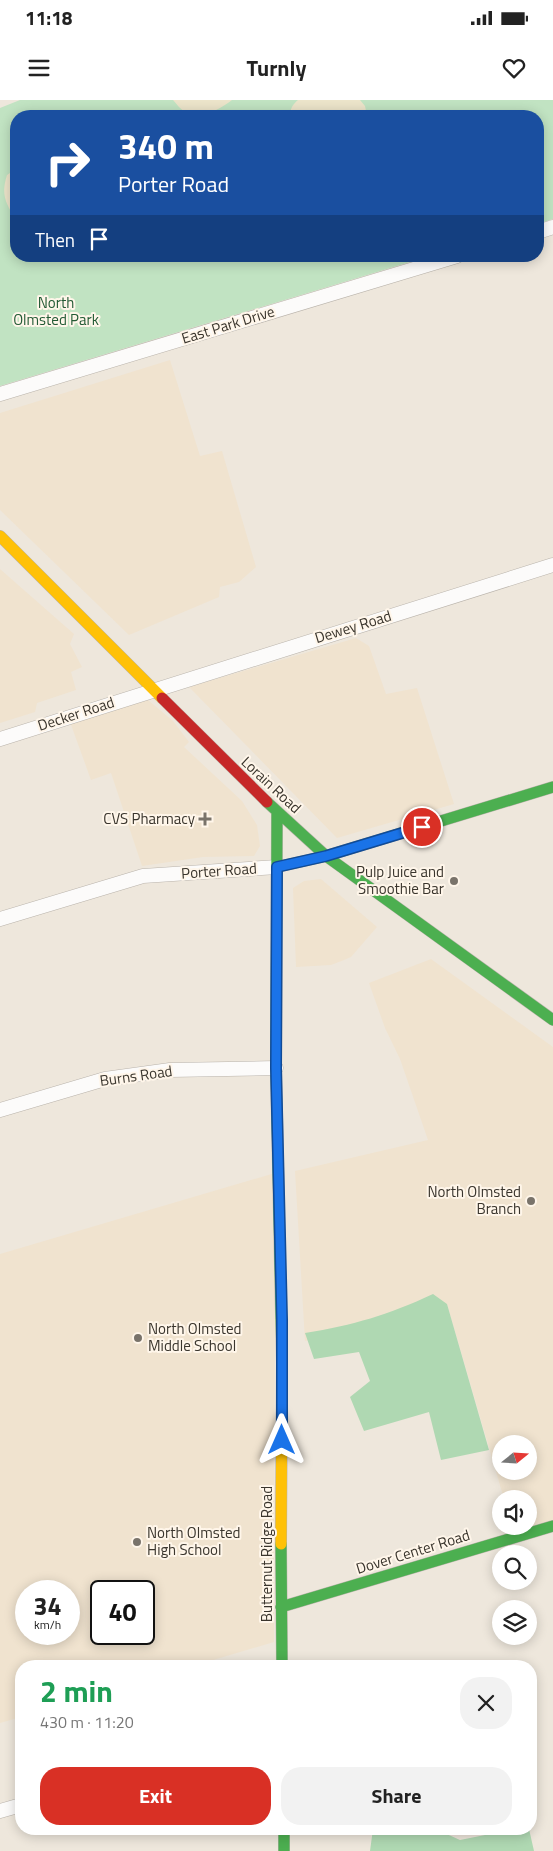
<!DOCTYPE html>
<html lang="en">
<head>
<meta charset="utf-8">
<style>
  :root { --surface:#fff; --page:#f2f2f2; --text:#222; --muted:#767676; --accent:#d93025 }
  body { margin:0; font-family:"Titillium Web",sans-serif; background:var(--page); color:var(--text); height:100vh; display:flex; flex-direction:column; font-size:19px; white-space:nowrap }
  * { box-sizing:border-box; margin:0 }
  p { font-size:16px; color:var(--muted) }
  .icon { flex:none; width:28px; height:28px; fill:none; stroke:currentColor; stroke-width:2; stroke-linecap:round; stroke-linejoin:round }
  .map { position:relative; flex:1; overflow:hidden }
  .drawer { position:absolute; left:15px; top:1560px; width:522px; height:175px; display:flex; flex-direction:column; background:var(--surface); border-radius:20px; box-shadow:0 2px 12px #0003 }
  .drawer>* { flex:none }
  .top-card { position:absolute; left:10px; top:10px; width:534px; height:152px; border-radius:20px; box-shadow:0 2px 12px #0003; background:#1a4fa0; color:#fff; overflow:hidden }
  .needle { width:32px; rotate:72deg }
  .controls { position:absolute; left:492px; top:1335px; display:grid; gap:10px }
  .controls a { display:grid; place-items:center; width:45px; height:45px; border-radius:50%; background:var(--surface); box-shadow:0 2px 12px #0003; font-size:25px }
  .speed { position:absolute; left:15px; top:1480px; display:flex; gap:10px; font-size:25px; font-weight:700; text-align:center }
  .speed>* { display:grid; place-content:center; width:65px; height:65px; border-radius:50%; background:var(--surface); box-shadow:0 2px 12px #0003; line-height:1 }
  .speed small { font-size:12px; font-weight:400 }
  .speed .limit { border:2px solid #111; border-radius:8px; background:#fff; color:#111 }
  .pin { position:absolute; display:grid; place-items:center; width:42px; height:42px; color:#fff; margin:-21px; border:2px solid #fff; border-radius:50%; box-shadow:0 1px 5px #0007 }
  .me { position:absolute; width:55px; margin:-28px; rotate:0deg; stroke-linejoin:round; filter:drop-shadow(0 0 4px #0008) }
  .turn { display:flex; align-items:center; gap:18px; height:105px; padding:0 25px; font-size:22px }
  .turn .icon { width:65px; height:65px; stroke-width:2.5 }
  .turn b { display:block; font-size:35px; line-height:42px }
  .then { display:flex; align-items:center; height:48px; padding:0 25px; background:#0003; gap:10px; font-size:19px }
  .round { display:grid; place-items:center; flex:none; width:52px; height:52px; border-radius:20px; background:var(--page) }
  .headline { display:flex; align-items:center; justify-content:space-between; height:85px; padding:0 25px }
  h1 { font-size:30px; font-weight:700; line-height:38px; color:#1e9e55 }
  .button { display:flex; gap:10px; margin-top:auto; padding:10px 25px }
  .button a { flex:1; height:58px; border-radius:20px; background:var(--accent); color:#fff; font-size:20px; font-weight:700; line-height:58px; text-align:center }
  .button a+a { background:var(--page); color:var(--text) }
  .status { display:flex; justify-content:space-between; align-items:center; height:35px; padding:0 25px; background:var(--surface); direction:ltr }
  .status svg { height:14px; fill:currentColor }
  header { display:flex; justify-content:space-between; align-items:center; height:65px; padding:0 25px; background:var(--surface); font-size:22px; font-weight:700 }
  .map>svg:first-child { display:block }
  .built { fill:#f0e3cf; fill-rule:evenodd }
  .green { fill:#c1e3c2 }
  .forest { fill:#afd8b2 }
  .sand { fill:#ece4ca }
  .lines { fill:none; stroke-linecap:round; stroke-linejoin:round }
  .street-casing { stroke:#b9b3ab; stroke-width:15 }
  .fast-casing { stroke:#b9b3ab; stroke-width:12 }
  .slow-casing { stroke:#b9b3ab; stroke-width:12 }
  .jam-casing { stroke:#b9b3ab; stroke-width:12 }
  .street { stroke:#fcfbfa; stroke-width:14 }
  .fast { stroke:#4caf50; stroke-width:11 }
  .slow { stroke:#ffc107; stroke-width:11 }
  .jam { stroke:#c62828; stroke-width:11 }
  .route-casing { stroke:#114b97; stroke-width:12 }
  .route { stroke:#1a73e8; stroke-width:9 }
  .poi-dot { fill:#79736a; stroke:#fff6ea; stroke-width:2 }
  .labels { text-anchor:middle; stroke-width:4; stroke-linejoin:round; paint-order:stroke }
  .park-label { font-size:15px; fill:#225a34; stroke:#fff6ea }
  .street-label { font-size:15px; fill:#3a352d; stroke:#fff6ea }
  .poi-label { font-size:15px; fill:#3a352d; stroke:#fff6ea; text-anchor:end }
</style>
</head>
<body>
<div class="status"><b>11:18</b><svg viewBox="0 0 49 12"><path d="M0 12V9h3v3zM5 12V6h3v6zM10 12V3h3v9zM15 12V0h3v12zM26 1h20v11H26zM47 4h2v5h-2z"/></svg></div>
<header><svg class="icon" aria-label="menu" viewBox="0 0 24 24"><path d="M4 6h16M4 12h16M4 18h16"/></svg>Turnly<svg class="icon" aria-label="heart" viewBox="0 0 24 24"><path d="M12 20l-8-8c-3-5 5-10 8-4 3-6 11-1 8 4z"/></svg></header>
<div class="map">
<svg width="553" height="1751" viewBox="0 0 553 1751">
  <rect width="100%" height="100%" fill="#eee7dc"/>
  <path class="built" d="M170 260 200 356 222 351 256 467 239 482 220 487 219 497 129 535 0 410V313Z
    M0 469 74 534 70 544 82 567 71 572 76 590 37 603 35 612 0 623Z
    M356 538 369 546 386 594 417 588 454 704 337 738 189 587Z
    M148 600 173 621 189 642 184 647 242 701 257 725 260 746 254 756 203 757 142 766 111 673 91 680 70 622Z
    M321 779 377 827 351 857 344 860 331 865 296 867 293 788 304 781Z
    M431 859 553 947V1420L513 1432 512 1426H529V1399H504L447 1204 305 1241 295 1071 428 1040 400 959 385 928 369 883ZM501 1344H529V1371H501Z
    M275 1073 274 1542 193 1566H21V1617L0 1623V1154ZM26 1491H69V1534H26ZM101 1491H144V1534H101Z"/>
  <path class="green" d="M20 0H553V119L538 124V16H16V156H430L0 286V8Z"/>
  <path class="forest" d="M433 1194 447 1204 489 1350 441 1360 429 1312 364 1331 350 1297 370 1281 359 1252 314 1259 305 1233C354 1225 388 1215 433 1194Z
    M373 1729H439L440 1731 460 1740 485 1735 484 1729H529L534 1751H370Z"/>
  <path class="sand" d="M173 0H232C219 10 201 20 184 11 180 9 176 3 173 0Z
    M298 0H360L365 6 367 16H291C289 10 293 4 298 0Z
    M16 69V119C5 103 1 94 7 75Z"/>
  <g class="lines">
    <g class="street-casing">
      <path id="street" d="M538 132 553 127
        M0 294 457 156
        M0 639 553 465
        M0 819 143 776 277 767
        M0 1010 105 979 170 970 276 968
        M0 1711 21 1705"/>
    </g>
    <g class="fast-casing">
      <path id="fast" d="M267 702 326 756 553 920
        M277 713 276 968 282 1263
        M277 767 326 756 553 687
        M281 1444 282 1566
        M281 1507 553 1426
        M284 1729V1751"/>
    </g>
    <g class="slow-casing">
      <path id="slow" d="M0 436 162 598
        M281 1444 282 1263"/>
    </g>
    <g class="jam-casing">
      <path id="jam" d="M162 598 267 702"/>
    </g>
    <use href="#street" class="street"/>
    <use href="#fast" class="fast"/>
    <use href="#slow" class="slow"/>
    <use href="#jam" class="jam"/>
  </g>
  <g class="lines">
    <g class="route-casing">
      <path id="route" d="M282 1340V1220L276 968 277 767 326 756 422 727"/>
    </g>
    <use href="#route" class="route"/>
  </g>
  <g class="poi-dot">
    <path d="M202.5 711.5h5v5h5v5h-5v5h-5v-5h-5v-5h5z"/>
    <circle cx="454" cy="781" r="5"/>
    <circle cx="531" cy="1101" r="5"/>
    <circle cx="138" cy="1238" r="5"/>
    <circle cx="137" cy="1442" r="5"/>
  </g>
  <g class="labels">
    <g class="park-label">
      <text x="56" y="208">North<tspan x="56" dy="17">Olmsted Park</tspan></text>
    </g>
    <g class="street-label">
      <text transform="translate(228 225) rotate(-17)" y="5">East Park Drive</text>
      <text transform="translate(353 527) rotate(-17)" y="5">Dewey Road</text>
      <text transform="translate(76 614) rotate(-18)" y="5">Decker Road</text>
      <text transform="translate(271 685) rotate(43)" y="5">Lorain Road</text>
      <text transform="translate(219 771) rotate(-4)" y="5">Porter Road</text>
      <text transform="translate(136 976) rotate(-8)" y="5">Burns Road</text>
      <text transform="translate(413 1452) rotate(-17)" y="5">Dover Center Road</text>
      <text transform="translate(267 1454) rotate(-90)" y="5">Butternut Ridge Road</text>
    </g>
    <g class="poi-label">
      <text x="195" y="724">CVS Pharmacy</text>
      <text x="444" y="777">Pulp Juice and<tspan x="444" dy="17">Smoothie Bar</tspan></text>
      <text x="521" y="1097">North Olmsted<tspan x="521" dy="17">Branch</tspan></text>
      <text x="148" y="1234" text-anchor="start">North Olmsted<tspan x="148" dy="17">Middle School</tspan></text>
      <text x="147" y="1438" text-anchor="start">North Olmsted<tspan x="147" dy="17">High School</tspan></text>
    </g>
  </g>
</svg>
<div class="controls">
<a><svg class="needle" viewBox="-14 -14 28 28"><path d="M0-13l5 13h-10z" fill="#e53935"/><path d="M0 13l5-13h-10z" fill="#767676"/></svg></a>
<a><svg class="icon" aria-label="sound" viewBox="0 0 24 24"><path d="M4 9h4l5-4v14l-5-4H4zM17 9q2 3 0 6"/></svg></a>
<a><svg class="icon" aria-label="search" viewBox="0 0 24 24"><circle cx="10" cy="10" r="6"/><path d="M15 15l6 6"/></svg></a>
<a><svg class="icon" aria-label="layers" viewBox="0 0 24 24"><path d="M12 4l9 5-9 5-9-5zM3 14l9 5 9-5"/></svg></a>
</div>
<div class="speed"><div>34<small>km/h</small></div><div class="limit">40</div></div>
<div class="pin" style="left:422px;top:727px;background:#d93025"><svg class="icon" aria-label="arrive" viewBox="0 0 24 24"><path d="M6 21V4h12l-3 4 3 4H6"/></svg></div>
<svg class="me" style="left:282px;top:1340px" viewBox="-20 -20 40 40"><path d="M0-17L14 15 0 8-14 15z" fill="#1a73e8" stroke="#fff" stroke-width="4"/></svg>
<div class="top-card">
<div class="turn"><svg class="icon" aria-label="right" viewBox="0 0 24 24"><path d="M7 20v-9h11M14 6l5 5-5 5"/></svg><div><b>340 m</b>Porter Road</div></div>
<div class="then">Then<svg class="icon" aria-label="arrive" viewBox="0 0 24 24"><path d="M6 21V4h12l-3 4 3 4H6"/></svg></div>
</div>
<section class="drawer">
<div class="headline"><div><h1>2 min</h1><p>430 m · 11:20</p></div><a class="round"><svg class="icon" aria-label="close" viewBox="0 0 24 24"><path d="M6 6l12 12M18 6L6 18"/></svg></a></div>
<div class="button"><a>Exit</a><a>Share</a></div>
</section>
</div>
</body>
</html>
